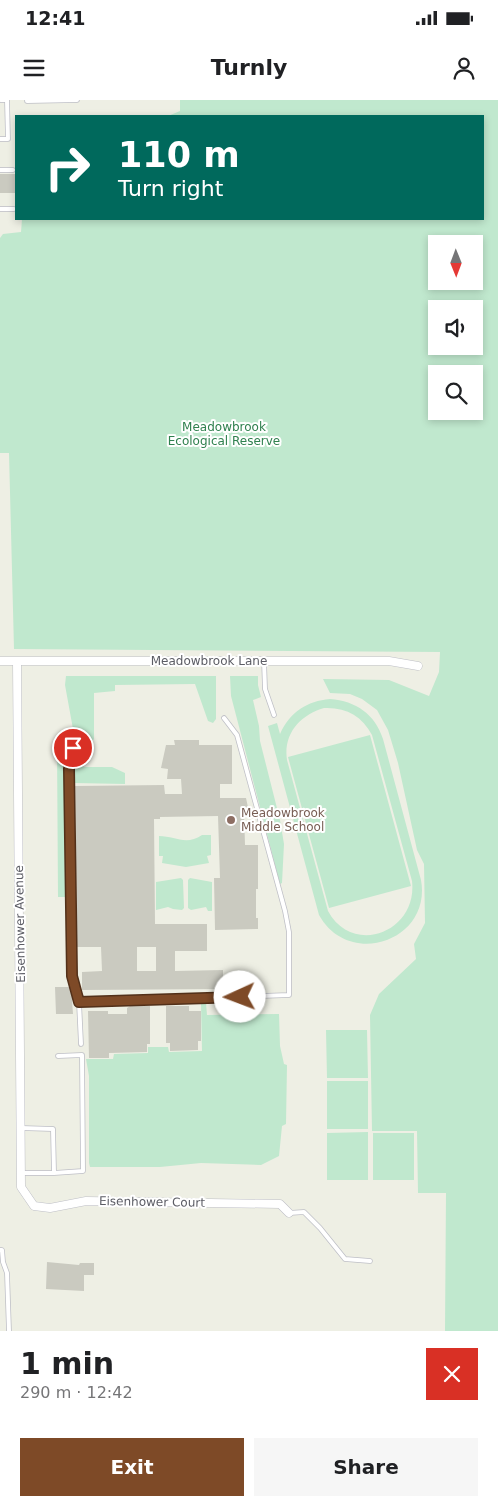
<!DOCTYPE html>
<html lang="en">
<head>
<meta charset="utf-8">
<style>
  :root { --surface:#fff; --page:#f6f6f6; --text:#202124; --muted:#757577; --accent:#7e4a27 }
  body { margin:0; font-family:"DejaVu Sans",sans-serif; background:var(--page); color:var(--text); height:100vh; display:flex; flex-direction:column; font-size:19px; white-space:nowrap }
  * { box-sizing:border-box; margin:0 }
  p { font-size:16px; color:var(--muted) }
  .icon { flex:none; width:28px; height:28px; fill:none; stroke:currentColor; stroke-width:2; stroke-linecap:round; stroke-linejoin:round }
  .map { position:relative; height:1231px; overflow:hidden }
  .details { display:flex; flex-direction:column; background:var(--surface); flex:1 }
  .details>* { flex:none }
  .hud { position:absolute; left:15px; top:15px; width:469px; height:105px; border-radius:0px; box-shadow:0 2px 8px #0003; background:#00695c; color:#fff; overflow:hidden }
  .needle { width:32px; rotate:179deg }
  .controls { position:absolute; left:428px; top:135px; display:grid; gap:10px }
  .controls a { display:grid; place-items:center; width:55px; height:55px; border-radius:0px; background:var(--surface); box-shadow:0 2px 8px #0003; font-size:25px }
  .pin { position:absolute; display:grid; place-items:center; width:42px; height:42px; color:#fff; margin:-21px; border:2px solid #fff; border-radius:50%; box-shadow:0 1px 5px #0007 }
  .me { position:absolute; width:55px; margin:-28px; rotate:268deg; stroke-linejoin:round; filter:drop-shadow(0 0 4px #0008) }
  .turn { display:flex; align-items:center; gap:18px; height:105px; padding:0 20px; font-size:22px }
  .turn .icon { width:65px; height:65px; stroke-width:2.5 }
  .turn b { display:block; font-size:35px; line-height:42px }
  .round { display:grid; place-items:center; flex:none; width:52px; height:52px; border-radius:0px; background:var(--page) }
  .overview { display:flex; align-items:center; justify-content:space-between; height:85px; padding:0 20px }
  h1 { font-size:30px; font-weight:600; line-height:38px }
  .action { display:flex; gap:10px; margin-top:auto; padding:10px 20px }
  .action a { flex:1; height:58px; border-radius:0px; background:var(--accent); color:#fff; font-size:20px; font-weight:600; line-height:58px; text-align:center }
  .action a+a { background:var(--page); color:var(--text) }
  .status { display:flex; justify-content:space-between; align-items:center; height:35px; padding:0 25px; background:var(--surface); direction:ltr }
  .status svg { height:14px; fill:currentColor }
  header { display:flex; justify-content:space-between; align-items:center; height:65px; padding:0 20px; background:var(--surface); font-size:22px; font-weight:600 }
  .map>svg:first-child { display:block }
  .green { fill:#c0e8ce; fill-rule:evenodd }
  .building { fill:#cacac0; fill-rule:evenodd }
  .lines { fill:none; stroke-linecap:round; stroke-linejoin:round }
  .service-casing { stroke:#bebfc6; stroke-width:5.5 }
  .minor-casing { stroke:#bebfc6; stroke-width:9 }
  .service { stroke:#fff; stroke-width:4 }
  .minor { stroke:#fff; stroke-width:8 }
  .route-casing { stroke:#523019; stroke-width:12 }
  .route { stroke:#7e4a27; stroke-width:9 }
  .education-dot { fill:#8d6e63; stroke:#fff; stroke-width:2 }
  .labels { text-anchor:middle; stroke-width:4; stroke-linejoin:round; paint-order:stroke }
  .park-label { font-size:12px; fill:#30814f; stroke:#fff }
  .street-label { font-size:12px; fill:#5c5d65; stroke:#fff }
  .education-label { font-size:12px; fill:#785e54; stroke:#fff; text-anchor:start }
</style>
</head>
<body>
<div class="status"><b>12:41</b><svg viewBox="0 0 49 12"><path d="M0 12V9h3v3zM5 12V6h3v6zM10 12V3h3v9zM15 12V0h3v12zM26 1h20v11H26zM47 4h2v5h-2z"/></svg></div>
<header><svg class="icon" aria-label="menu" viewBox="0 0 24 24"><path d="M4 6h16M4 12h16M4 18h16"/></svg>Turnly<svg class="icon" aria-label="person" viewBox="0 0 24 24"><circle cx="12" cy="8" r="4"/><path d="M4 21q1-7 8-7t8 7"/></svg></header>
<div class="map">
<svg width="498" height="1231" viewBox="0 0 498 1231">
  <rect width="100%" height="100%" fill="#eeefe4"/>
  <path class="green" d="M180 0H498V1231H445L446 1093H418L417 1031H372L370 915 379 894 416 859 414 844 425 823 424 764 417 750 398 663 388 630 377 610 362 599 350 594 330 593 323 579 389 580 429 596 439 572 440 552 14 549 9 353H0V138L3 134 21 132 22 119H482V16H168L180 11ZM436 144H474V181H436ZM436 209H474V246H436ZM436 274H474V311H436Z
    M66 576H216V619L213 623 208 621 195 584 115 585V591L94 593V639L89 645C83 646 79 645 75 640L65 585Z
    M230 576H258V585L261 597 253 600 259 626 260 641 280 720 284 744 282 783 280 784 231 596Z
    M330 599C356 601 375 614 383 639L421 780C432 841 349 869 319 815L268 626 277 623 280 634C290 612 307 601 330 599ZM324 608C346 607 362 616 372 635L412 781C418 832 353 857 328 811L287 660C283 634 300 615 324 608Z
    M370 635 411 786 329 808 288 657Z
    M57 646C59 651 66 657 67 660V797H58Z
    M74 665 86 667H112L125 673V684L74 683Z
    M202 735H211V755L207 756 209 763 186 767 162 763 163 756H159V736C175 736 186 746 202 735Z
    M181 778 183 780 184 808 182 810 173 809 168 807 156 810V782Z
    M190 778 212 782V811H208L206 807 191 810 188 808V780Z
    M201 903H206L207 915 279 914 280 946 284 964 287 965 286 1024 282 1026 279 1056 261 1065 201 1063 160 1067H90L89 1063V976L86 959H113L114 954 148 953V947H168L169 952 202 951Z
    M326 930H367L368 978H327Z
    M327 981H368V1029H327Z
    M368 1032V1080H327V1033Z
    M373 1033H414V1080H373Z"/>
  <path class="building" d="M0 74H16V93H0Z
    M174 640H199V645H232V684H220V698H246L249 712H244L245 745H258V789H256V818H258V829L215 830 214 778H220L218 716 160 717V719H154L155 824H207V851H175V871L223 870V889L82 890V872L102 871 101 847H77L75 686 164 685 165 694H182L181 679H167L168 669 161 668 166 645H175ZM137 847H156V871H137Z
    M55 887H71L73 914H56Z
    M130 906H150V944H147V952L109 953V958H89L88 911H108V914H127V908Z
    M166 906H189V911H201V941H198V950L170 951V943H166Z
    M47 1162 79 1165 80 1163H94V1175H84V1191L46 1189Z"/>
  <g class="lines">
    <g class="service-casing">
      <path id="service" d="M27 1 77 0
        M0 39H8L7 0H1
        M0 70H13
        M0 109H14
        M264 561 265 589 274 615
        M73 648 69 669 72 876 79 902 289 895V832L285 811 237 635 224 618
        M79 902 81 944
        M21 1073H54L53 1029 21 1028
        M54 1073 83 1071 82 955 58 956
        M289 1113 304 1112 320 1128 345 1159 370 1161
        M0 1150H2L3 1162 7 1173 9 1231"/>
    </g>
    <g class="minor-casing">
      <path id="minor" d="M0 561H389L418 566
        M17 561 21 1087 34 1106 50 1108 86 1101 280 1104 289 1113"/>
    </g>
    <use href="#service" class="service"/>
    <use href="#minor" class="minor"/>
  </g>
  <g class="lines">
    <g class="route-casing">
      <path id="route" d="M73 648 69 669 72 876 79 902 240 897"/>
    </g>
    <use href="#route" class="route"/>
  </g>
  <circle class="education-dot" cx="231" cy="720" r="5"/>
  <g class="labels">
    <g class="park-label">
      <text x="224" y="331">Meadowbrook<tspan x="224" dy="14">Ecological Reserve</tspan></text>
    </g>
    <g class="street-label">
      <text x="209" y="565">Meadowbrook Lane</text>
      <text transform="translate(20 824) rotate(-91)" y="4">Eisenhower Avenue</text>
      <text transform="translate(152 1102) rotate(1)" y="4">Eisenhower Court</text>
    </g>
    <g class="education-label">
      <text x="241" y="717">Meadowbrook<tspan x="241" dy="14">Middle School</tspan></text>
    </g>
  </g>
</svg>
<div class="controls">
<a><svg class="needle" viewBox="-14 -14 28 28"><path d="M0-13l5 13h-10z" fill="#e53935"/><path d="M0 13l5-13h-10z" fill="#757577"/></svg></a>
<a><svg class="icon" aria-label="sound" viewBox="0 0 24 24"><path d="M4 9h4l5-4v14l-5-4H4zM17 9q2 3 0 6"/></svg></a>
<a><svg class="icon" aria-label="search" viewBox="0 0 24 24"><circle cx="10" cy="10" r="6"/><path d="M15 15l6 6"/></svg></a>
</div>
<div class="pin" style="left:73px;top:648px;background:#d93025"><svg class="icon" aria-label="arrive" viewBox="0 0 24 24"><path d="M6 21V4h12l-3 4 3 4H6"/></svg></div>
<svg class="me" style="left:240px;top:897px" viewBox="-20 -20 40 40"><circle r="19" fill="#fff"/><path d="M0-13L10 11 0 6-10 11z" fill="#7e4a27"/></svg>
<div class="hud">
<div class="turn"><svg class="icon" aria-label="right" viewBox="0 0 24 24"><path d="M7 20v-9h11M14 6l5 5-5 5"/></svg><div><b>110 m</b>Turn right</div></div>
</div>
</div>
<section class="details">
<div class="overview"><div><h1>1 min</h1><p>290 m · 12:42</p></div><a class="round" style="background:#d93025;color:#fff"><svg class="icon" aria-label="close" viewBox="0 0 24 24"><path d="M6 6l12 12M18 6L6 18"/></svg></a></div>
<div class="action"><a>Exit</a><a>Share</a></div>
</section>
</body>
</html>
